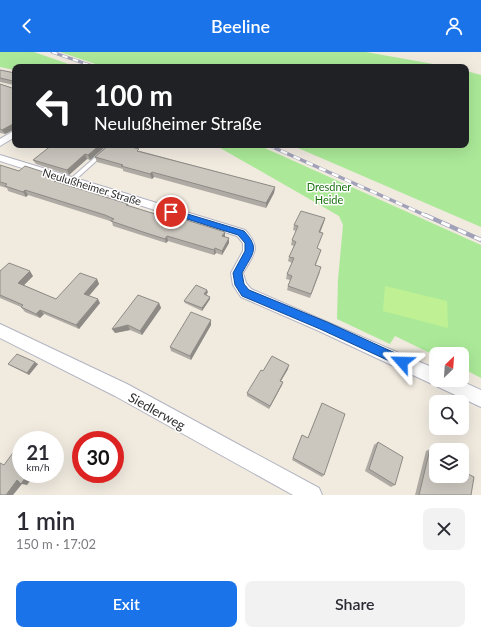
<!DOCTYPE html>
<html lang="en">
<head>
<meta charset="utf-8">
<style>
  :root { --surface:#fff; --page:#f2f2f3; --text:#2b2b33; --muted:#7c7c81; --accent:#1a73e8 }
  body { margin:0; font-family:Lato,sans-serif; background:var(--page); color:var(--text); height:100vh; display:flex; flex-direction:column; font-size:15px; white-space:nowrap }
  * { box-sizing:border-box; margin:0 }
  p { font-size:13px; color:var(--muted) }
  .icon { flex:none; width:22px; height:22px; fill:none; stroke:currentColor; stroke-width:2; stroke-linecap:round; stroke-linejoin:round }
  .map { position:relative; height:443px; overflow:hidden }
  .sheet { display:flex; flex-direction:column; background:var(--surface); flex:1 }
  .sheet>* { flex:none }
  .banner { position:absolute; left:12px; top:12px; width:457px; height:84px; border-radius:8px; box-shadow:0 4px 16px #0002; background:#202124; color:#fff; overflow:hidden }
  .needle { width:26px; rotate:25deg }
  .controls { position:absolute; left:429px; top:295px; display:grid; gap:8px }
  .controls a { display:grid; place-items:center; width:40px; height:40px; border-radius:8px; background:var(--surface); box-shadow:0 4px 16px #0002; font-size:20px }
  .speed { position:absolute; left:12px; top:379px; display:flex; gap:8px; font-size:20px; font-weight:700; text-align:center }
  .speed>* { display:grid; place-content:center; width:52px; height:52px; border-radius:50%; background:var(--surface); box-shadow:0 4px 16px #0002; line-height:1 }
  .speed small { font-size:10px; font-weight:400 }
  .speed .limit { border:6px solid #d22; background:#fff; color:#111 }
  .pin { position:absolute; display:grid; place-items:center; width:34px; height:34px; color:#fff; margin:-17px; border:2px solid #fff; border-radius:50%; box-shadow:0 1px 4px #0007 }
  .me { position:absolute; width:44px; margin:-22px; rotate:295deg; stroke-linejoin:round; filter:drop-shadow(0 0 3px #0008) }
  .turn { display:flex; align-items:center; gap:14px; height:84px; padding:0 16px; font-size:18px }
  .turn .icon { width:52px; height:52px; stroke-width:2.5 }
  .turn b { display:block; font-size:28px; line-height:34px }
  .round { display:grid; place-items:center; flex:none; width:42px; height:42px; border-radius:8px; background:var(--page) }
  .headline { display:flex; align-items:center; justify-content:space-between; height:68px; padding:0 16px }
  h1 { font-size:24px; font-weight:600; line-height:30px }
  .button { display:flex; gap:8px; margin-top:auto; padding:8px 16px }
  .button a { flex:1; height:46px; border-radius:8px; background:var(--accent); color:#fff; font-size:16px; font-weight:600; line-height:46px; text-align:center }
  .button a+a { background:var(--page); color:var(--text) }
  header { display:flex; justify-content:space-between; align-items:center; height:52px; padding:0 16px; background:var(--accent); color:#fff; font-size:18px; font-weight:600 }
  .map>svg:first-child { display:block }
  .green { fill:#abe998 }
  .pitch { fill:#bff194 }
  .lines { fill:none; stroke-linecap:round; stroke-linejoin:round }
  .lane-casing { stroke:#b3b4c2; stroke-width:2 }
  .street-casing { stroke:#b3b4c2; stroke-width:2 }
  .lane { fill:#fff; fill-rule:evenodd }
  .street { fill:#fff; fill-rule:evenodd }
  .rail-far2-casing { stroke:#a1a2b9; stroke-width:3 }
  .rail-far1-casing { stroke:#a1a2b9; stroke-width:3.5 }
  .rail-casing { stroke:#a1a2b9; stroke-width:4.5 }
  .rail-far2 { stroke:#fff; stroke-width:2; stroke-dasharray:5.5; stroke-linecap:butt }
  .rail-far1 { stroke:#fff; stroke-width:2.5; stroke-dasharray:7; stroke-linecap:butt }
  .rail { stroke:#fff; stroke-width:3; stroke-dasharray:9; stroke-linecap:butt }
  .wall { fill:#afaba4 }
  .shaded-wall { fill:#8e8b86 }
  .building { fill:#cbc7bf; stroke:#8e8b86 }
  .route { fill:#1a73e8; stroke:#114b97 }
  .labels { text-anchor:middle; stroke-width:3; stroke-linejoin:round; paint-order:stroke }
  .street-label { font-size:11px; fill:#2d2d2d; stroke:#fff }
  .park-label { font-size:11px; fill:#1e7315; stroke:#fff }
  .near-street-label { font-size:13px; fill:#2d2d2d; stroke:#fff }
</style>
</head>
<body>
<header><svg class="icon" aria-label="back" viewBox="0 0 24 24"><path d="M15 5l-7 7 7 7"/></svg>Beeline<svg class="icon" aria-label="person" viewBox="0 0 24 24"><circle cx="12" cy="8" r="4"/><path d="M4 21q1-7 8-7t8 7"/></svg></header>
<div class="map">
<svg width="481" height="443" viewBox="0 0 481 443">
  <rect width="100%" height="100%" fill="#f0eadf"/>
  <path class="green" d="M0 0H34L77 15H15V18L0 15Z
    M60 0H366L450 15H104Z
    M466 19 481 23V175L291 93H466Z
    M215 93H258L481 193V326L462 316V302H436V304L395 284 390 292 337 267 338 228 343 173 339 164Z"/>
  <path class="pitch" d="M385 234 447 249 448 276 383 259Z"/>
  <g class="lines">
    <g class="lane-casing">
      <path id="lane" d="M109 93H114L73 130H69V128Z"/>
    </g>
    <g class="street-casing">
      <path id="street" d="M15 78V85L0 94V87Z
        M0 103 245 178C262 196 254 202 243 221L246 231 251 237 436 317V328H459L481 338V355L319 279 241 245 233 233 231 221 243 199V191L237 184 0 109Z
        M0 272 127 332 319 436 322 443H293L115 344 0 286Z"/>
    </g>
    <use href="#lane" class="lane"/>
    <use href="#street" class="street"/>
    <g class="rail-far2-casing">
      <path id="rail-far2" d="M52 0 95 15"/>
    </g>
    <g class="rail-far1-casing">
      <path id="rail-far1" d="M268 93 427 164"/>
    </g>
    <g class="rail-casing">
      <path id="rail" d="M425 163 481 188"/>
    </g>
    <use href="#rail-far2" class="rail-far2"/>
    <use href="#rail-far1" class="rail-far1"/>
    <use href="#rail" class="rail"/>
  </g>
  <path class="wall" d="M0 18 15 21V84L13 78 5 82 0 81V32L12 36 14 34V33L0 30Z
    M42 93H107L90 108 87 107 69 123 36 112 33 108 50 95Z
    M140 99 275 135 274 141 266 156 154 125 152 127 123 119V117L97 110 95 105Z
    M0 113 19 119 59 125 61 130 60 131 128 152 129 154 178 169 225 180V185L229 191 222 203 216 201 214 203 168 189 166 191 113 174 112 170 107 168 28 143 26 145 8 139 7 136 0 134Z
    M325 166 324 170 320 181 321 186 317 196 321 198 316 213 320 220 310 246 287 238 288 234 290 228 286 227 287 222 292 211 288 209 289 205 294 194 291 193 292 188 296 179 293 178 294 173Z
    M0 219 33 224 24 233 56 247 97 227 99 232 89 244 100 251 79 277 44 262 40 266 25 260 21 255 0 246Z
    M208 240 206 243 210 245V247L202 259 185 251 184 249Z
    M159 251 161 256 142 283 130 278 115 281Z
    M211 268V273L191 308 171 299 170 295Z
    M8 312H38L29 323 11 314Z
    M288 317 281 329 282 333 269 357 247 344V341L263 319Z
    M322 351 324 423 322 425 292 408 302 383 308 386Z
    M378 390 395 433 391 435 365 419 374 393Z
    M430 397 464 420 471 443H415L426 399Z"/>
  <path class="shaded-wall" d="M13 72 15 77 5 82 2 78Z
    M100 93H107L90 108 88 103Z
    M85 102 87 107 69 123 67 118Z
    M152 120 154 125 152 127 150 122Z
    M59 125 61 130 56 134 54 129Z
    M275 135 274 141 266 156V151Z
    M25 138 28 143 26 145 23 140Z
    M325 166 324 170 318 185 319 180Z
    M225 180V185L223 189 222 184Z
    M167 184 168 189 166 191 165 187Z
    M229 186V191L222 203V199Z
    M215 196 216 201 214 203V198Z
    M30 219 33 224 22 235 18 231Z
    M97 227 99 232 87 246 84 242Z
    M207 238 208 240 205 245 204 242Z
    M210 245V247L202 259V256Z
    M98 247 100 251 79 277 76 273Z
    M159 251 161 256 142 283 140 279Z
    M40 258 44 262 40 266 36 262Z
    M211 268V273L191 308 190 304Z
    M128 273 130 278 115 281 112 277Z
    M35 310 38 312 29 323 27 321Z
    M289 313 288 317 279 332 280 329Z
    M283 330 282 333 269 357 270 354Z
    M28 422H35L27 433 22 432 13 443H6L17 428Z"/>
  <path class="building" d="M0 18 15 21V81H14L13 72 2 78 0 77V32L12 36 14 34 13 29 0 26Z
    M52 93H100L88 103 85 102 67 118 33 108Z
    M109 93H124L139 97 137 99 275 135 266 151 152 120 150 122 121 114 123 113 95 105Z
    M0 113 19 119 25 114 59 125 54 129 128 152 126 153 178 169 180 166 225 180 222 184 229 186 222 199 215 196 214 198 167 184 165 187 143 180 111 169 114 167 105 163 25 138 23 140 5 134 7 132 0 130Z
    M301 159 325 166 319 180 323 181 317 196 321 198 315 213 321 215 311 242 288 234 292 224 287 222 294 206 289 205 296 190 292 188 298 174 294 173Z
    M9 211 30 219 18 231 56 247 80 221 97 227 84 242 98 247 76 273 40 258 36 262 21 255 23 253 0 243V219Z
    M196 233 207 238 204 242 210 245 202 256 184 249Z
    M138 243 159 251 140 279 128 273 112 277Z
    M191 260 211 268 190 304 170 295Z
    M17 302 35 310 27 321 8 312Z
    M272 304 289 313 280 329 283 330 270 354 247 341 261 318 263 319Z
    M322 351 345 362 324 423 293 406 302 383 308 386Z
    M378 390 403 405 395 433 369 417Z
    M430 397 436 400V424H462V413L465 415 464 420 474 425 471 443H419Z
    M15 398 21 401V422H28L21 432 17 428 6 443H2L0 442V411L4 413Z"/>
  <path class="route" d="M171 157 244 179C261 197 252 202 242 221L244 232 249 238 327 270 406 306 407 310 406 313 402 315 398 313 320 277 242 244 235 233 233 221 245 199V191L238 183 168 161V158Z"/>
  <g class="labels">
    <g class="street-label">
      <text transform="translate(92 135) rotate(17)" y="4">Neulußheimer Straße</text>
    </g>
    <g class="park-label">
      <text x="329" y="139">Dresdner<tspan x="329" dy="13">Heide</tspan></text>
    </g>
    <g class="near-street-label">
      <text transform="translate(157 359) rotate(29)" y="5">Siedlerweg</text>
    </g>
  </g>
</svg>
<div class="controls">
<a><svg class="needle" viewBox="-14 -14 28 28"><path d="M0-13l5 13h-10z" fill="#e53935"/><path d="M0 13l5-13h-10z" fill="#7c7c81"/></svg></a>
<a><svg class="icon" aria-label="search" viewBox="0 0 24 24"><circle cx="10" cy="10" r="6"/><path d="M15 15l6 6"/></svg></a>
<a><svg class="icon" aria-label="layers" viewBox="0 0 24 24"><path d="M12 4l9 5-9 5-9-5zM3 14l9 5 9-5"/></svg></a>
</div>
<div class="speed"><div>21<small>km/h</small></div><div class="limit">30</div></div>
<div class="pin" style="left:171px;top:160px;background:#d93025"><svg class="icon" aria-label="arrive" viewBox="0 0 24 24"><path d="M6 21V4h12l-3 4 3 4H6"/></svg></div>
<svg class="me" style="left:402px;top:310px" viewBox="-20 -20 40 40"><path d="M0-17L14 15 0 8-14 15z" fill="#1a73e8" stroke="#fff" stroke-width="4"/></svg>
<div class="banner">
<div class="turn"><svg class="icon" aria-label="left" viewBox="0 0 24 24"><path d="M17 20v-9H6M10 6l-5 5 5 5"/></svg><div><b>100 m</b>Neulußheimer Straße</div></div>
</div>
</div>
<section class="sheet">
<div class="headline"><div><h1>1 min</h1><p>150 m · 17:02</p></div><a class="round"><svg class="icon" aria-label="close" viewBox="0 0 24 24"><path d="M6 6l12 12M18 6L6 18"/></svg></a></div>
<div class="button"><a>Exit</a><a>Share</a></div>
</section>
</body>
</html>
